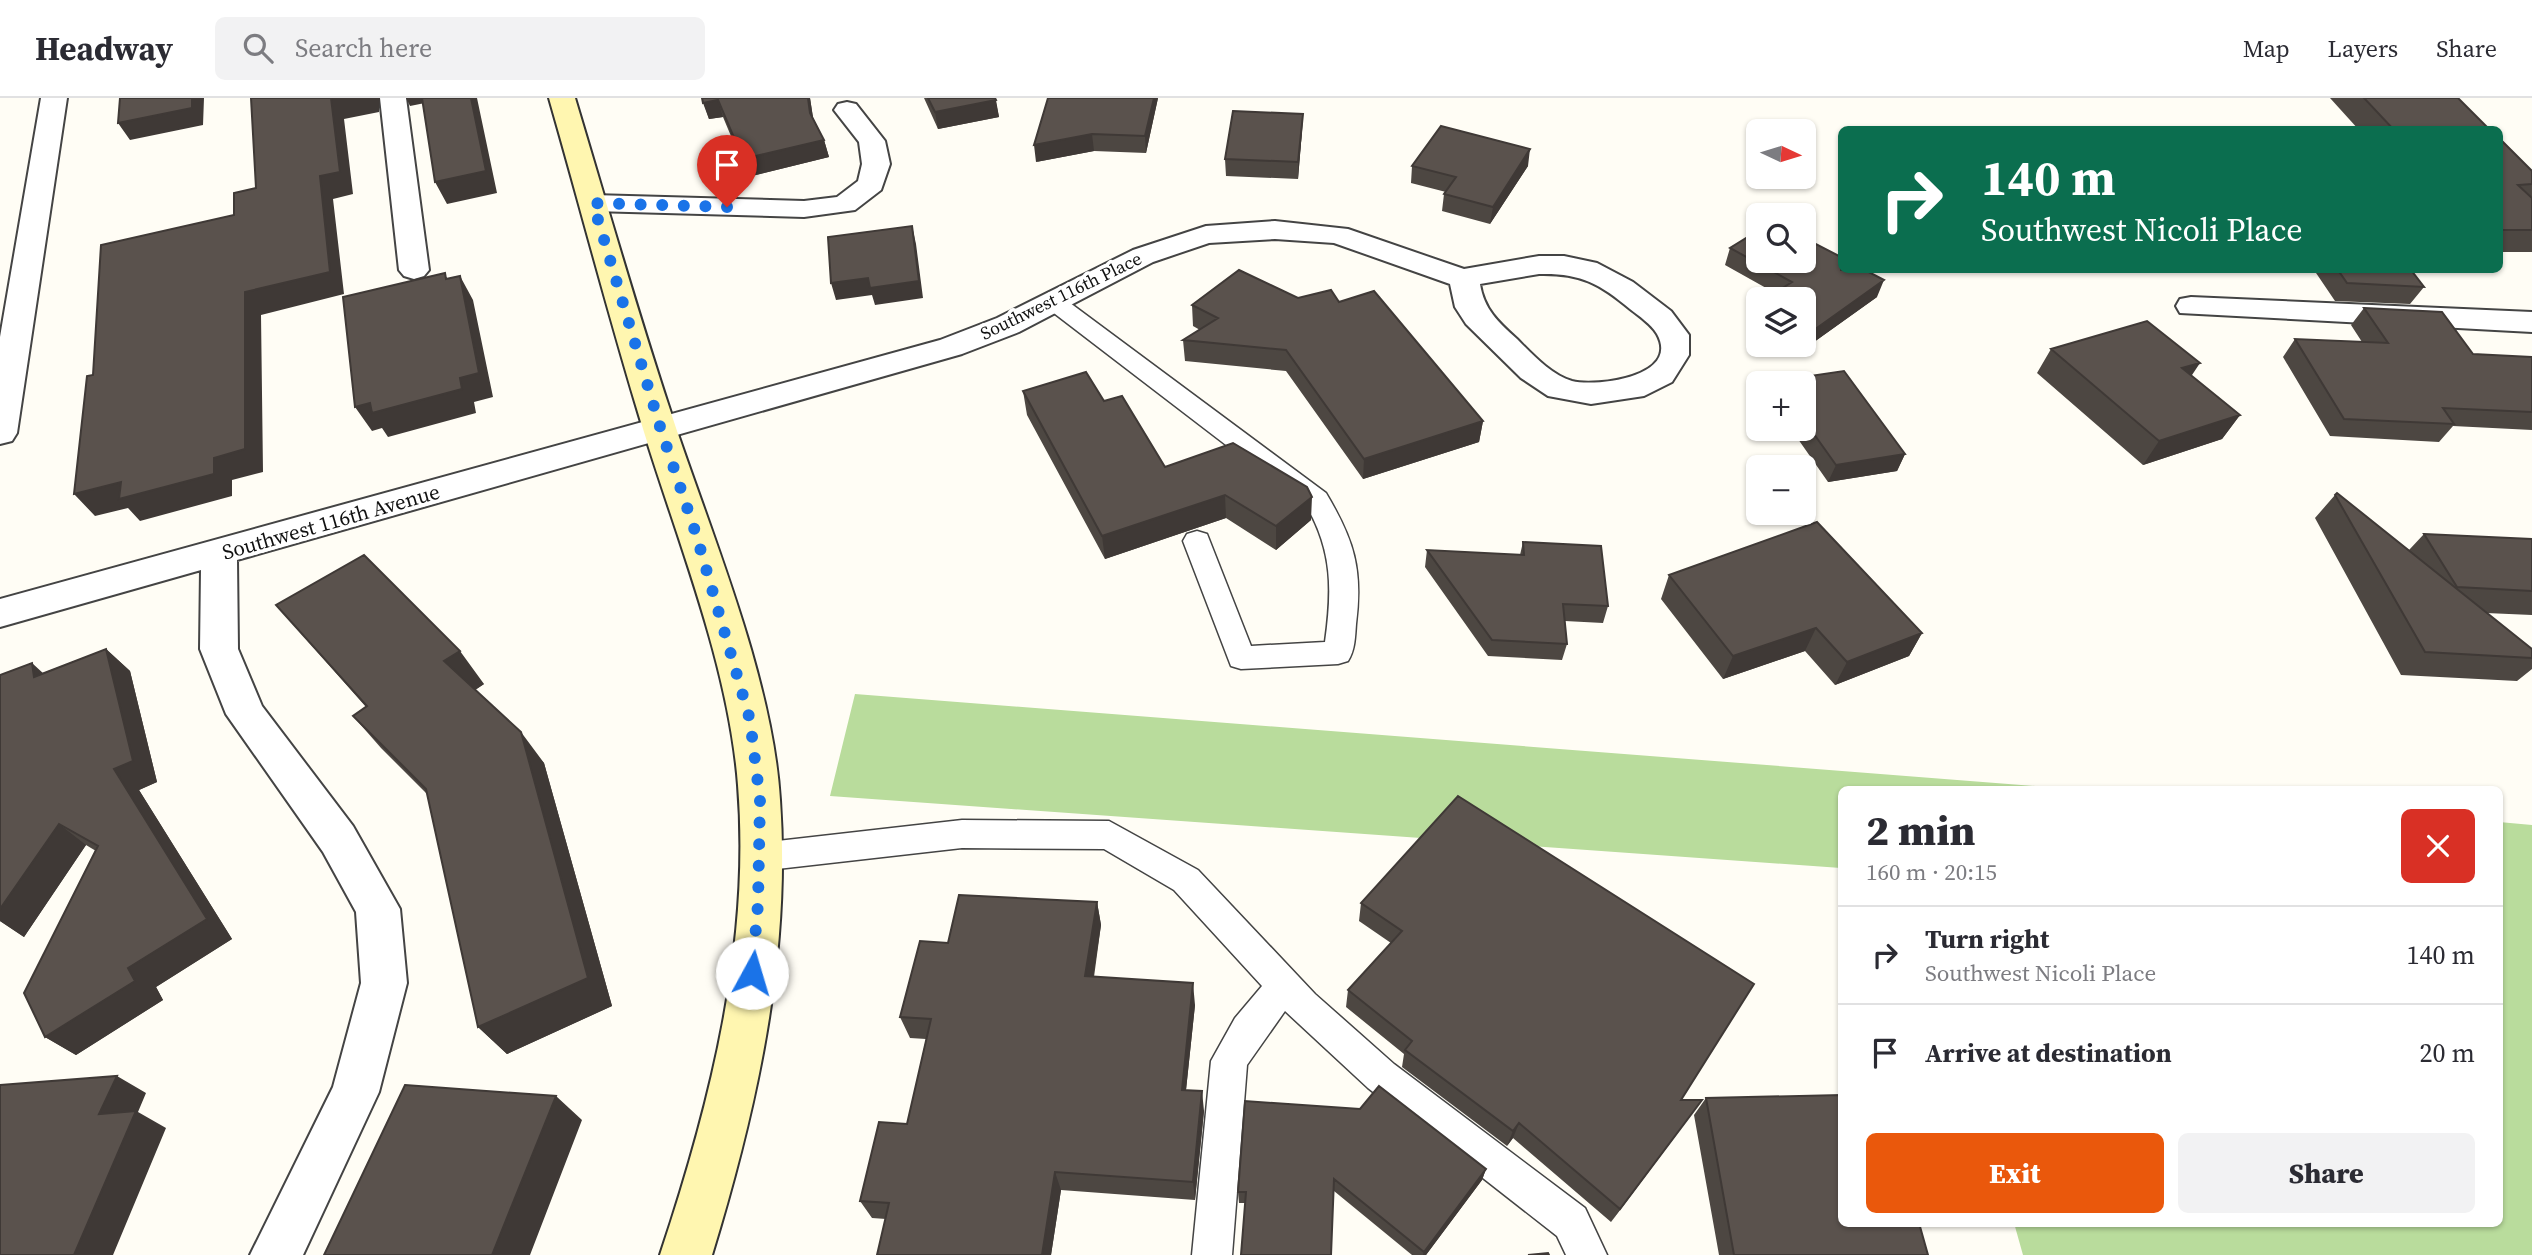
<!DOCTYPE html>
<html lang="en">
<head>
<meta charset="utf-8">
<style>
  :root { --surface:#fff; --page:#f2f2f3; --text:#2b2b33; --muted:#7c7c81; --line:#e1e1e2; --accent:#ea580c }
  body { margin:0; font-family:"Source Serif 4",serif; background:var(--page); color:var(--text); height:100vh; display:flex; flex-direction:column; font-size:26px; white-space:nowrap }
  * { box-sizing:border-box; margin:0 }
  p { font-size:23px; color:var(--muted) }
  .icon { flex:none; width:38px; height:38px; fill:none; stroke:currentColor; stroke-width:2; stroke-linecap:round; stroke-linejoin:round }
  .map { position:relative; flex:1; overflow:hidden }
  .panel { position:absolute; left:1838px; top:688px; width:665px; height:441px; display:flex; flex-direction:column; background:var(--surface); border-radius:10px; box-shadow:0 2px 5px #0004 }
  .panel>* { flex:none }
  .top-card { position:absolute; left:1838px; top:28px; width:665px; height:147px; border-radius:10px; box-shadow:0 2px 5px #0004; background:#0b6e4f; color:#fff; overflow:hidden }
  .needle { width:46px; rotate:94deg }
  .buttons { position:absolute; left:1746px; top:21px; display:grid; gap:14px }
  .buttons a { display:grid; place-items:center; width:70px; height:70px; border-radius:10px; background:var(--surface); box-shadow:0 2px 5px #0004; font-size:35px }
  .pin { position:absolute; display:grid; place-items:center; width:60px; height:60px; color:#fff; margin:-72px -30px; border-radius:50% 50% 50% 0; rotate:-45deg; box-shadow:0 0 7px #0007 }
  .pin .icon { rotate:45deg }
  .me { position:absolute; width:77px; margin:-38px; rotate:6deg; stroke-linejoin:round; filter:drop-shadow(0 0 5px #0008) }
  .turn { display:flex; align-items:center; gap:24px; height:147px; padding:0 28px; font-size:32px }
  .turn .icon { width:91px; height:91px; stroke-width:2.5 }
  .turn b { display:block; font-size:49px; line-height:60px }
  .round { display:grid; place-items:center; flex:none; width:74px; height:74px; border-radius:10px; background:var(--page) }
  .headline { display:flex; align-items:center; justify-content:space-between; height:119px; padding:0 28px }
  h1 { font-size:42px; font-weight:800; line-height:52px }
  .button { display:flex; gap:14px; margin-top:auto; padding:14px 28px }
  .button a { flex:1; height:80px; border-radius:10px; background:var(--accent); color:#fff; font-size:28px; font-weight:800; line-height:80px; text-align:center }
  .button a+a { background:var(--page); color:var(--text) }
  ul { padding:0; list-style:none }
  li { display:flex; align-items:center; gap:21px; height:98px; padding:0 28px; border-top:2px solid var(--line) }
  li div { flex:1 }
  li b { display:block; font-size:26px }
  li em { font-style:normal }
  header { display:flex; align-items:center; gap:42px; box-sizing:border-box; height:98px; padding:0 35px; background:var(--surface); border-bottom:2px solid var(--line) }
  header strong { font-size:33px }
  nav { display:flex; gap:38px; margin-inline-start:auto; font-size:24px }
  .search { width:490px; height:63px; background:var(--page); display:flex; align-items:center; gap:18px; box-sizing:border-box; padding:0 24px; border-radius:10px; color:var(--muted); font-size:26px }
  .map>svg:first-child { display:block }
  .forest { fill:#b9dc9c }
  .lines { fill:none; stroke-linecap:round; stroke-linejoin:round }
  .lane-casing { stroke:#444; stroke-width:3 }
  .street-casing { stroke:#444; stroke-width:4 }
  .secondary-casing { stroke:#333; stroke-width:4 }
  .lane { fill:#fff; fill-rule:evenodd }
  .street { fill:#fff; fill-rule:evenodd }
  .secondary { fill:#fff6b0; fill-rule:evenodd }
  .wall { fill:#4d4742 }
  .shaded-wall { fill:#3f3936 }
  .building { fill:#5a524d; stroke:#3f3936; stroke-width:2 }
  .route { stroke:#1a73e8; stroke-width:12; stroke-dasharray:0 21.6 }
  .labels { text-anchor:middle; stroke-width:7; stroke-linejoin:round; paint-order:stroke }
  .far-street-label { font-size:18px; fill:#111; stroke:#fff }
  .street-label { font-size:21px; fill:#111; stroke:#fff }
</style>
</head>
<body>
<header>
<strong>Headway</strong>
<div class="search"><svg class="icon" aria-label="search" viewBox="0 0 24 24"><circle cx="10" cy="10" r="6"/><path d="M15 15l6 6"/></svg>Search here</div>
<nav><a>Map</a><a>Layers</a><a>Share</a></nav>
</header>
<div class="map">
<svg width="2532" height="1157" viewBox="0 0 2532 1157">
  <rect width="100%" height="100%" fill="#fffdf5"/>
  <path class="forest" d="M855 596 2074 691H1841V770L830 698Z
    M2499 724 2532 727V1157H2023L2014 1125H2499Z"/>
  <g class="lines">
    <g class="lane-casing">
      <path id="lane" d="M1054 197 1062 199 1326 395C1354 442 1363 471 1356 526 1355 539 1355 552 1348 563L1338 566 1241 571 1231 568 1183 443 1187 436 1197 433 1207 436 1251 548 1325 544C1332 494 1333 454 1307 409L1046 209 1042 204 1046 199Z
        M962 722 1109 723 1198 772 1315 896 1394 966 1585 1110 1607 1157H1566L1557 1138 1368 990 1285 913 1247 967 1232 1157H1192L1211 963 1235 920 1262 888 1174 792 1104 751 962 750 760 773 748 769 744 759 748 749 760 745Z"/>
    </g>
    <g class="street-casing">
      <path id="street" d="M41 0H67L17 335 12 343 0 346V239Z
        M380 0H406L429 172 424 178 414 181 404 178 399 172Z
        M847 4 856 6 885 43 890 66 881 92 855 112 804 119 593 113 583 111 579 105 583 99 593 97 804 103 837 99 858 83 862 66 859 44 834 12 838 6Z
        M1275 123 1348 131 1464 171 1539 158H1564L1597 165 1633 184 1671 213 1689 237V257L1672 284 1644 298 1591 306 1548 298 1521 280 1466 226 1455 209 1450 186 1334 145 1275 141 1209 145 1153 164 1019 234 962 256 237 462 238 551 262 608 353 728 400 811 407 885 379 994 303 1157H250L333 989 361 885 356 814 323 754 226 616 200 551 201 472 0 529V501L940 242 997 220 1133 152 1206 128ZM1539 176C1580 175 1599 185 1630 211 1639 218 1651 226 1657 236 1681 279 1596 289 1572 283 1551 277 1532 256 1517 241 1498 224 1484 211 1480 186Z
        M2191 199 2532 214V234L2180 215 2176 208 2180 201Z"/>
    </g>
    <g class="secondary-casing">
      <path id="secondary" d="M549 0H575C609 113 641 227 679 339 717 450 773 586 780 702 791 857 757 1010 712 1157H660C710 1007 751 847 738 687 729 569 679 447 644 334 610 224 581 111 549 0Z"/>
    </g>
    <use href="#lane" class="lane"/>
    <use href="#street" class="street"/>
    <use href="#secondary" class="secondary"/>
  </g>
  <path class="wall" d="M702 0H810L813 20 824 42 829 59 748 79 723 19 709 21Z
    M924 0H995L999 19 938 31Z
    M1158 0 1146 55 1094 53 1036 64Z
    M2330 0H2458L2490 32H2359Z
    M1303 16 1302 33 1298 81 1226 78 1225 61Z
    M2499 40 2532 73V154H2499Z
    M1412 68H1528L1490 126 1442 113 1444 96 1446 94 1411 85Z
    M1730 150 1877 199 1807 249 1802 247H1804V201L1775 195 1725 167Z
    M2314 172H2411L2424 189 2410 206 2335 203Z
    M1298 200 1339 204 1483 323 1479 344 1363 381 1286 273 1185 263 1183 242 1200 232 1193 228 1192 207Z
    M2364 210 2473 256 2532 259V332L2453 328 2439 344 2330 338 2283 259 2295 241 2362 244 2351 227Z
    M2051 251 2191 278 2240 317 2222 341 2143 367 2037 275Z
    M1844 273 1905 356 1897 373 1828 384 1791 331H1804V285H1776L1777 283Z
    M1023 293 1165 369 1311 422 1276 452 1226 420 1105 461 1027 317Z
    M2335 397 2409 452 2424 436 2532 441V517L2486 515 2532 551V571L2517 583 2401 577 2315 420Z
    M1523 444 1608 508 1603 525 1565 523 1567 546 1562 562 1488 558 1425 469 1427 452 1520 457Z
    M1669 477 1922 535 1909 558 1835 587 1805 553 1723 581 1661 501Z
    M276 507 484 586 475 592 544 665 612 908 507 956 478 929 427 696 381 650 353 618 366 609Z
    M106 551 130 573 157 684 139 692 232 841 156 889 163 902 76 957 45 939 96 753 86 747 24 839 0 823V577L43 575Z
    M1097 804 1101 827 1094 879 1195 907 1186 992 1204 1013 1195 1102 1061 1092 1051 1157H877L886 1121 872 1120 860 1103 907 1026 926 941 910 940 900 919 948 845Z
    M1361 805 1681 1002 1691 1017 1611 1124 1513 1040 1507 1048 1402 969 1404 956 1346 909 1348 892 1391 845 1359 823Z
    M1706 1000 1928 1157H1719L1694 1017Z
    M1245 1003 1486 1071 1482 1082 1426 1157H1412L1334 1093 1245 1105H1239L1238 1094Z"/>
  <path class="shaded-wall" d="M192 0H204L203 27 130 42 118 25Z
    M331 0H380L379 14 344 21 353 96 333 101 344 196 261 217 263 374 232 382V398L140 423 128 410 95 418 74 396 214 360 245 194 320 78Z
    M406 0H428L430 4 410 8Z
    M471 0H477L497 95 447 106 435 84Z
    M808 0H810L815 32 810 15Z
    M1154 0H1158L1146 55 1145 38Z
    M718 2 723 19 709 21 703 5Z
    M996 2 999 19 938 31 935 14Z
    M1303 16 1302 33 1298 81V64Z
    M1092 36 1094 53 1036 64 1034 47Z
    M824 42 829 59 748 79 743 61Z
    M1530 51 1528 68 1490 126 1493 109Z
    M912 128 916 146 923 200 875 207 872 197 836 202 831 185Z
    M460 178 473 202 493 299 474 304 476 315 388 339 382 330 372 333 355 309 460 280Z
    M1884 182 1877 199 1807 249 1814 232Z
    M2200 265 2184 289 2182 270Z
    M2240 317 2222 341 2143 367 2159 343Z
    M1483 323 1479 344 1363 381 1364 361Z
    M1905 356 1897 373 1828 384 1836 367Z
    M1225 397 1226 420 1105 461 1102 438Z
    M1312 399 1311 422 1276 452V428Z
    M1816 530 1805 553 1723 581 1733 558Z
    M1922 535 1909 558 1835 587 1847 564Z
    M106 551 130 573 157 684 139 692 232 841 156 889 163 902 76 957 45 939 128 870Z
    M460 553 484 586 469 596 444 563Z
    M32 565 57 588 34 579Z
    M521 634 544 665 612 908 507 956 478 929Z
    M59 726 86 747 24 839 0 823V811Z
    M1097 804 1101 827 1090 900 1085 878Z
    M1193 885 1195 907 1184 1011 1182 992Z
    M117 978 146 995 138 1014 166 1030 113 1157H74L99 1016Z
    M1202 993 1204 1013 1195 1102 1193 1084Z
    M556 998 582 1022 530 1157H492Z
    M1702 1002 1691 1017 1611 1124 1620 1111Z
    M1519 1025 1513 1040 1507 1048 1513 1033Z
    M1486 1071 1482 1082 1426 1157H1423L1424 1154Z
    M1055 1074 1061 1092 1051 1157H1042Z"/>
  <path class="building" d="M120 0H192V10L118 25Z
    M251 0H331L340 74 320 78 330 174 245 194V351L214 360V376L119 401 121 384 74 396 87 278 93 277 101 147 234 117V95L256 90Z
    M422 0H471L486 73 435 84Z
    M702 0H808L810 15 824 42 743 61 718 2 703 5Z
    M928 0H995L996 2 935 14Z
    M1048 0H1154L1145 38 1092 36 1034 47Z
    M2364 0H2458L2490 32H2394Z
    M1233 13 1303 16 1298 64 1225 61Z
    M1441 28 1530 51 1493 109 1444 96 1456 79 1412 68Z
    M2499 40 2532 73V86L2518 87 2532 100V132H2499Z
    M912 128 919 183 870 190 868 180 831 185 828 139Z
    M1759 132V163H1804V140L1841 159V172H1865L1884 182 1814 232 1804 227V201H1765L1792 184 1730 150Z
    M1239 172 1298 200 1331 192 1339 204 1374 193 1483 323 1364 361 1286 252 1183 242 1218 220 1192 207Z
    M2338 172H2411L2424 189 2347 185Z
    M445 175 446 181 460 178 479 275 460 280 462 291 372 315 370 305 355 309 343 199Z
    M2364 210 2442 214 2473 256 2532 259V314L2443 310 2454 326 2344 321 2295 241 2388 245Z
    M2147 223 2200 265 2182 270 2240 317 2159 343 2051 251Z
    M1844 273 1905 356 1836 367 1804 322V285H1778L1777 283Z
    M1086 274 1104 303 1122 298 1165 369 1233 345 1307 389 1312 399 1276 428 1225 397 1102 438 1023 293Z
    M2337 395 2532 551V560L2425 554 2335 397Z
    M1817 424 1922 535 1847 564 1816 530 1733 558 1669 477Z
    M2424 436 2532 441V493L2457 489Z
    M1523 444 1601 448 1608 508 1563 506 1567 546 1492 542 1427 452 1524 457Z
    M364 457 460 553 444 563 521 634 588 880 478 929 426 691 353 618 367 608 276 507Z
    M106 551 133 663 114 671 207 821 128 870 135 883 45 939 24 895 98 748 59 726 0 811V577L32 565 34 579Z
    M1458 698 1754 886 1681 1002H1702L1620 1111 1519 1025 1513 1033 1405 952 1412 943 1348 892 1402 833 1361 805Z
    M959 797 1097 804 1085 878 1193 885 1182 992 1202 993 1193 1084 1055 1074 1042 1157H877L889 1105 860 1103 879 1024 907 1026 931 921 900 919 920 843 948 845Z
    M117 978 99 1016 136 1013 74 1157H0V987Z
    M405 987 556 998 492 1157H324Z
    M1379 988 1486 1071 1424 1154 1334 1081 1331 1157H1241L1246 1094H1238L1245 1003 1360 1011Z
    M1841 997V1125H1919L1928 1157H1734L1706 1000Z
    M1548 1155 1549 1157H1528Z"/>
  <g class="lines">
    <path class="route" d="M727 109 593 105 661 332 696 436 750 622 760 702 758 806 752 875"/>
  </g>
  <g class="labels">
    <g class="far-street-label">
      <text transform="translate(1061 198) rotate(-26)" y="6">Southwest 116th Place</text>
    </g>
    <g class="street-label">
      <text transform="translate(331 424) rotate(-16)" y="7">Southwest 116th Avenue</text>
    </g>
  </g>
</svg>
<div class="buttons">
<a><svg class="needle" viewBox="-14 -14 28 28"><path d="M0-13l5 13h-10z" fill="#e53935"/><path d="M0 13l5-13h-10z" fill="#7c7c81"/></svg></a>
<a><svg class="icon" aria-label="search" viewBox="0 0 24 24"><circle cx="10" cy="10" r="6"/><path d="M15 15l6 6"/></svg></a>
<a><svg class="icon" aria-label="layers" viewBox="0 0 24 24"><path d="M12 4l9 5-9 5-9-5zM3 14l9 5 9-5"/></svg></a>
<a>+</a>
<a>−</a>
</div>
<div class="pin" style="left:727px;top:109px;background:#d93025"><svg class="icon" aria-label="arrive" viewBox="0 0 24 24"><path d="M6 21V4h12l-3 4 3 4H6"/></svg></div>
<svg class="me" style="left:752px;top:875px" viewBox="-20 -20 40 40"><circle r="19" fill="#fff"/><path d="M0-13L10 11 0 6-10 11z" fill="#1a73e8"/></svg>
<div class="top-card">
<div class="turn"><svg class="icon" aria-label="right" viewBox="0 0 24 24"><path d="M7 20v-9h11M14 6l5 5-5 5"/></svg><div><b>140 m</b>Southwest Nicoli Place</div></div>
</div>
<section class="panel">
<div class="headline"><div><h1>2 min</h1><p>160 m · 20:15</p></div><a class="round" style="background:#d93025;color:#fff"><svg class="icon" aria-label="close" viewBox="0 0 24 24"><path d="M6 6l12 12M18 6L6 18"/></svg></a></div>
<ul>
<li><svg class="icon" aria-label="right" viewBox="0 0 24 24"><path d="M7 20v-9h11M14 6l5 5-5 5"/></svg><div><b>Turn right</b><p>Southwest Nicoli Place</p></div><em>140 m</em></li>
<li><svg class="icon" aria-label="arrive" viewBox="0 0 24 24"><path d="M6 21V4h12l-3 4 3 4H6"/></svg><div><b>Arrive at destination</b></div><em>20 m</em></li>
</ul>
<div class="button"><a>Exit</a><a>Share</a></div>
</section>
</div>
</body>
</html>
